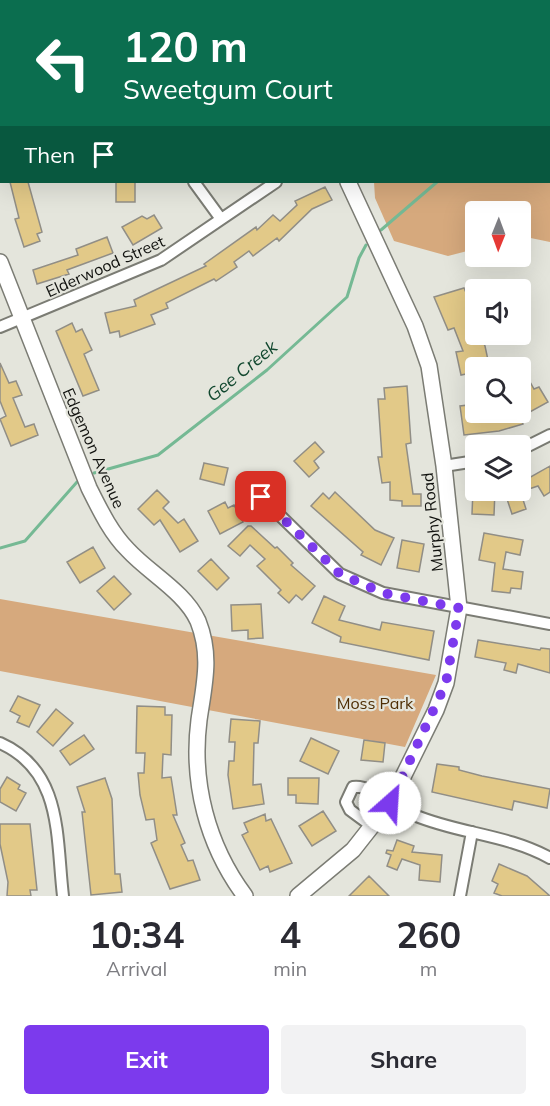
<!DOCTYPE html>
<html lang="en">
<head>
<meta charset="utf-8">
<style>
  :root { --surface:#fff; --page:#f2f2f3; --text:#2b2b33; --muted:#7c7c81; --accent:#7c3aed }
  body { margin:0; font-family:Mulish,sans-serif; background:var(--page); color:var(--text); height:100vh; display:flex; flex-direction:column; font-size:22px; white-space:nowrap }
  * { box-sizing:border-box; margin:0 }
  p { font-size:20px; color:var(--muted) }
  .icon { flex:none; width:33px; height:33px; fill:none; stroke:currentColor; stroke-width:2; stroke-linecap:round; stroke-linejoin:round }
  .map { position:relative; height:896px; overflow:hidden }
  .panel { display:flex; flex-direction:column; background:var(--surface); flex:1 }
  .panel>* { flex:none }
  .guide { position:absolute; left:0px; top:0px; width:550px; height:183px; box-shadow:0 6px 24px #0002; background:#0b6e4f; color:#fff; overflow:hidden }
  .needle { width:39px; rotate:181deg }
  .tools { position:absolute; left:465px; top:201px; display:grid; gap:12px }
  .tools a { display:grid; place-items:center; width:66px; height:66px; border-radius:6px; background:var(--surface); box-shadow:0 6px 24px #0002; font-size:30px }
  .pin { position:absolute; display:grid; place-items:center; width:51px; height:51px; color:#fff; margin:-26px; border-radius:12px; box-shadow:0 3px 9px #0006 }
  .me { position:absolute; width:66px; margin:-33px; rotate:26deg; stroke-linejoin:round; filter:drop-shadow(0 0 4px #0008) }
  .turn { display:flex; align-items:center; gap:21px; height:126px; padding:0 24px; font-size:27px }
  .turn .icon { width:78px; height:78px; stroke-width:2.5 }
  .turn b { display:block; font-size:42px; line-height:51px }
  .then { display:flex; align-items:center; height:57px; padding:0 24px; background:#0003; gap:12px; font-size:22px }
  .eta { display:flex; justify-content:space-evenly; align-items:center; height:102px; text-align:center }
  .eta b { font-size:36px; font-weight:700; line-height:42px }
  .cta { display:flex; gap:12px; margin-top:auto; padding:12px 24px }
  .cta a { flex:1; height:69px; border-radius:6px; background:var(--accent); color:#fff; font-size:24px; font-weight:700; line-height:69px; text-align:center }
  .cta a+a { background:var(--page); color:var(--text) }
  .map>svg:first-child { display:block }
  .green { fill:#d6a97d }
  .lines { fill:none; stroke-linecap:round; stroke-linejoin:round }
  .stream { stroke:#75b994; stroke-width:3 }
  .building { fill:#e2c988; stroke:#918e86; stroke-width:1.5 }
  .street-casing { stroke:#7b7c74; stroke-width:14 }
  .secondary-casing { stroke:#7b7c74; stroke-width:18 }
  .street { stroke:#fff; stroke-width:10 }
  .secondary { stroke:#fff; stroke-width:15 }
  .route { stroke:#7c3aed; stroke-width:10; stroke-dasharray:0 18 }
  .labels { text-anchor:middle; stroke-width:4.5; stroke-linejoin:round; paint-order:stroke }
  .street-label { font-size:16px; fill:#10110e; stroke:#e4e5dc }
  .park-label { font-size:16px; fill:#4e2d03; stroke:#e4e5dc }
  .water-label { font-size:18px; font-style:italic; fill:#12482f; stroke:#e4e5dc }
</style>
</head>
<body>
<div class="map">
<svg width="550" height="896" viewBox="0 0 550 896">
  <rect width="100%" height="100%" fill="#e4e5dc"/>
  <path class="green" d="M550 59V242L521 236 520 212H476L475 249 448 256 394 241 375 198 374 182H549Z
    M0 599 436 675 405 747 0 671Z"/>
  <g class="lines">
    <path class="stream" d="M549 118H550
      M381 230 437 182
      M94 473 158 455 267 370 347 297 359 258 366 245
      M0 548 25 541 77 482"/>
  </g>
  <path class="building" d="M10 182H28L42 232 37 234 40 241 24 247 15 219 19 218Z
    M116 182H135V202H116Z
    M325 187 332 200 312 209 279 241 277 238 253 256 249 251 234 262 237 267 216 281 214 279 166 303 168 308 151 315 155 324 120 337 119 331 110 333 105 313 136 306 134 300 206 266 204 264 256 227 257 230 273 215 280 221 297 205 295 201Z
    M154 215 162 228 133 245 122 227 142 216 147 219Z
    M107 237 113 253 67 270 69 274 37 284 33 270 78 255 76 249Z
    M464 288 470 302 466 304 476 327V334H479L485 346 488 360 478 363 479 368H476V372L461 375 456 352 463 351 454 328 448 330 434 297Z
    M72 323 76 332 82 329 92 350 84 354 99 390 83 396 56 331Z
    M0 363 9 383 16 381 22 395 13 398 25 427 34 424 38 435 11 446 0 419 6 416 0 401Z
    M529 380 534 389 539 387 548 402 528 413 520 400V385Z
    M407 386 411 443 406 444 413 494H421V506H402V501L390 500V482L382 483 378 457H382L378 399H385L384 388Z
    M476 404V412H519L523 424 499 431 464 435 460 406Z
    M315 442 324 452 314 461 319 468 309 477 294 461Z
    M204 463 228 468 224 485 200 479Z
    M550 466V492L544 496 538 486 520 492V483Z
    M157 490 169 502 163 508 178 523 184 519 198 541 180 552 160 520 154 525 138 509Z
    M473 490H495L494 515 472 514Z
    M504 490H520L526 509 512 514Z
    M335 492 375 530 394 538 381 565 361 555 363 552 311 506 323 493 329 499Z
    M225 502 228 508 234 505 243 522 220 534 208 511Z
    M248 526H251L275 548 277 547 293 563 291 565 315 586 302 600 296 595 289 603 278 593 281 590 257 566 265 559 250 545 240 556 228 546Z
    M484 533 523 540 520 555 506 552 503 569 523 572 521 589 511 588 510 593 492 591 495 563 479 560Z
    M402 540 424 544 419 572 397 568Z
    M93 547 105 568 80 583 67 562Z
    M211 559 229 578 217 590 198 571Z
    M114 576 131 594 114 610 97 591Z
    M324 596 345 606 339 620 380 630 382 622 434 631 429 660 340 642 341 637 312 623Z
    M261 604 263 638 248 639V630L232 631 231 605Z
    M478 640 540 650 541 648 550 649V673L518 664 516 673 504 670 506 663 475 657Z
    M18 696 40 705 29 727 17 722 20 716 10 711Z
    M137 706 165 707V715H172L171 755 163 754 162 778 171 777 177 815H173L185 843 181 845 188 861 193 860 200 880 170 889 151 843 157 840 154 819 146 820 140 795 138 773H144L145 753H136Z
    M56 709 73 723 53 746 37 732Z
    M231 719 260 721 258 743H254L253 785 261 784 264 804 233 809 228 775 229 761H234L235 742H229Z
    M84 735 94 749 70 765 60 751Z
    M311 738 339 751 328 774 300 761Z
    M364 740 385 743 383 762 361 760Z
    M437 764 459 767V770L482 776 550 789 547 808 514 801 512 810 432 792Z
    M7 777 20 785 18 789 26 793 16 811 0 802V789Z
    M105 778 112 799 115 874H120L122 892 91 895 82 812H85L77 787Z
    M288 778H319L318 804 296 803V795H288Z
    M323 811 336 831 312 846 299 826Z
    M265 814 266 821 271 819 292 863 270 872 268 866 260 870 242 835 248 832 244 823Z
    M0 824H30L37 890H30L31 896H7L8 882 0 844Z
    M397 840 414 846 412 852 442 855 440 882 419 880 420 865 402 859 397 870 387 866 391 855 386 853 387 850 393 851Z
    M499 864 527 876 550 896H502L494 893 498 884 492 881Z
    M369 876 389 896H349Z"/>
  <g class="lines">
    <g class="street-casing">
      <path id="street" d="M198 2 206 0
        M194 182 221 219
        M0 327 161 260 276 182
        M520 450 550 435
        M444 466 476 461
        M261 497 340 574 383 593 550 624
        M0 743C63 771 56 837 63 896
        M373 827 350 810 346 802 353 787C370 784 396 807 414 815 459 834 506 834 550 858
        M460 896 472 832"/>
    </g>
    <g class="secondary-casing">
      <path id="secondary" d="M287 0 288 2
        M0 262 89 488C100 510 111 533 128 550 149 573 185 592 198 621 212 656 204 685 199 720 191 782 207 845 245 896
        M298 896 353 850 390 803 436 710 446 683 459 608 444 466 429 366 415 326 348 182"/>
    </g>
    <use href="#street" class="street"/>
    <use href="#secondary" class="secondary"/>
  </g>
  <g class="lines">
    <path class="route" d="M261 497 340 574 383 593 459 608 446 683 390 803"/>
  </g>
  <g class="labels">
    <g class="street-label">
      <text transform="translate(105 266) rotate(-24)" y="6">Elderwood Street</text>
      <text transform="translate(94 448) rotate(66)" y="6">Edgemon Avenue</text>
      <text transform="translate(432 522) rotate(-96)" y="6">Murphy Road</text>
    </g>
    <g class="park-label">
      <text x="375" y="709">Moss Park</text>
    </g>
    <g class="water-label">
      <text transform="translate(242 371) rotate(-39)" y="6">Gee Creek</text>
    </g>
  </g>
</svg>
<div class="tools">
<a><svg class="needle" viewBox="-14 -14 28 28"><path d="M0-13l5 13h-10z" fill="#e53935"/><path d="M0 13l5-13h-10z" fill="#7c7c81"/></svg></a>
<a><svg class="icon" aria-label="sound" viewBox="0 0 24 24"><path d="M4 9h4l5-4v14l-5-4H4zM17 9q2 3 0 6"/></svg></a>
<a><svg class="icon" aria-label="search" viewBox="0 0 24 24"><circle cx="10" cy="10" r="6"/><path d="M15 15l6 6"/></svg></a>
<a><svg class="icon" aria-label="layers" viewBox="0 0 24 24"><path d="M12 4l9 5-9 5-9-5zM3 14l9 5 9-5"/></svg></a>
</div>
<div class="pin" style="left:261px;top:497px;background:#d93025"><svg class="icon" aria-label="arrive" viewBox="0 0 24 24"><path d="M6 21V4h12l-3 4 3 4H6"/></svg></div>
<svg class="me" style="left:390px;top:803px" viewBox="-20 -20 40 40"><circle r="19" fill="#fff"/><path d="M0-13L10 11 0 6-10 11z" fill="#7c3aed"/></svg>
<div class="guide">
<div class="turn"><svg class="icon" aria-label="left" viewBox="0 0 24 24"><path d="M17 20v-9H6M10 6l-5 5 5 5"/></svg><div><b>120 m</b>Sweetgum Court</div></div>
<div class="then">Then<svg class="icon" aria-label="arrive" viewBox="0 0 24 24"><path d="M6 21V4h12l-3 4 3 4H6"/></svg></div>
</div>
</div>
<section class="panel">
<div class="eta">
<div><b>10:34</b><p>Arrival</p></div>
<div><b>4</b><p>min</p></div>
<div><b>260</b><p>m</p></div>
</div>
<div class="cta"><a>Exit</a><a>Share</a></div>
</section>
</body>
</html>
